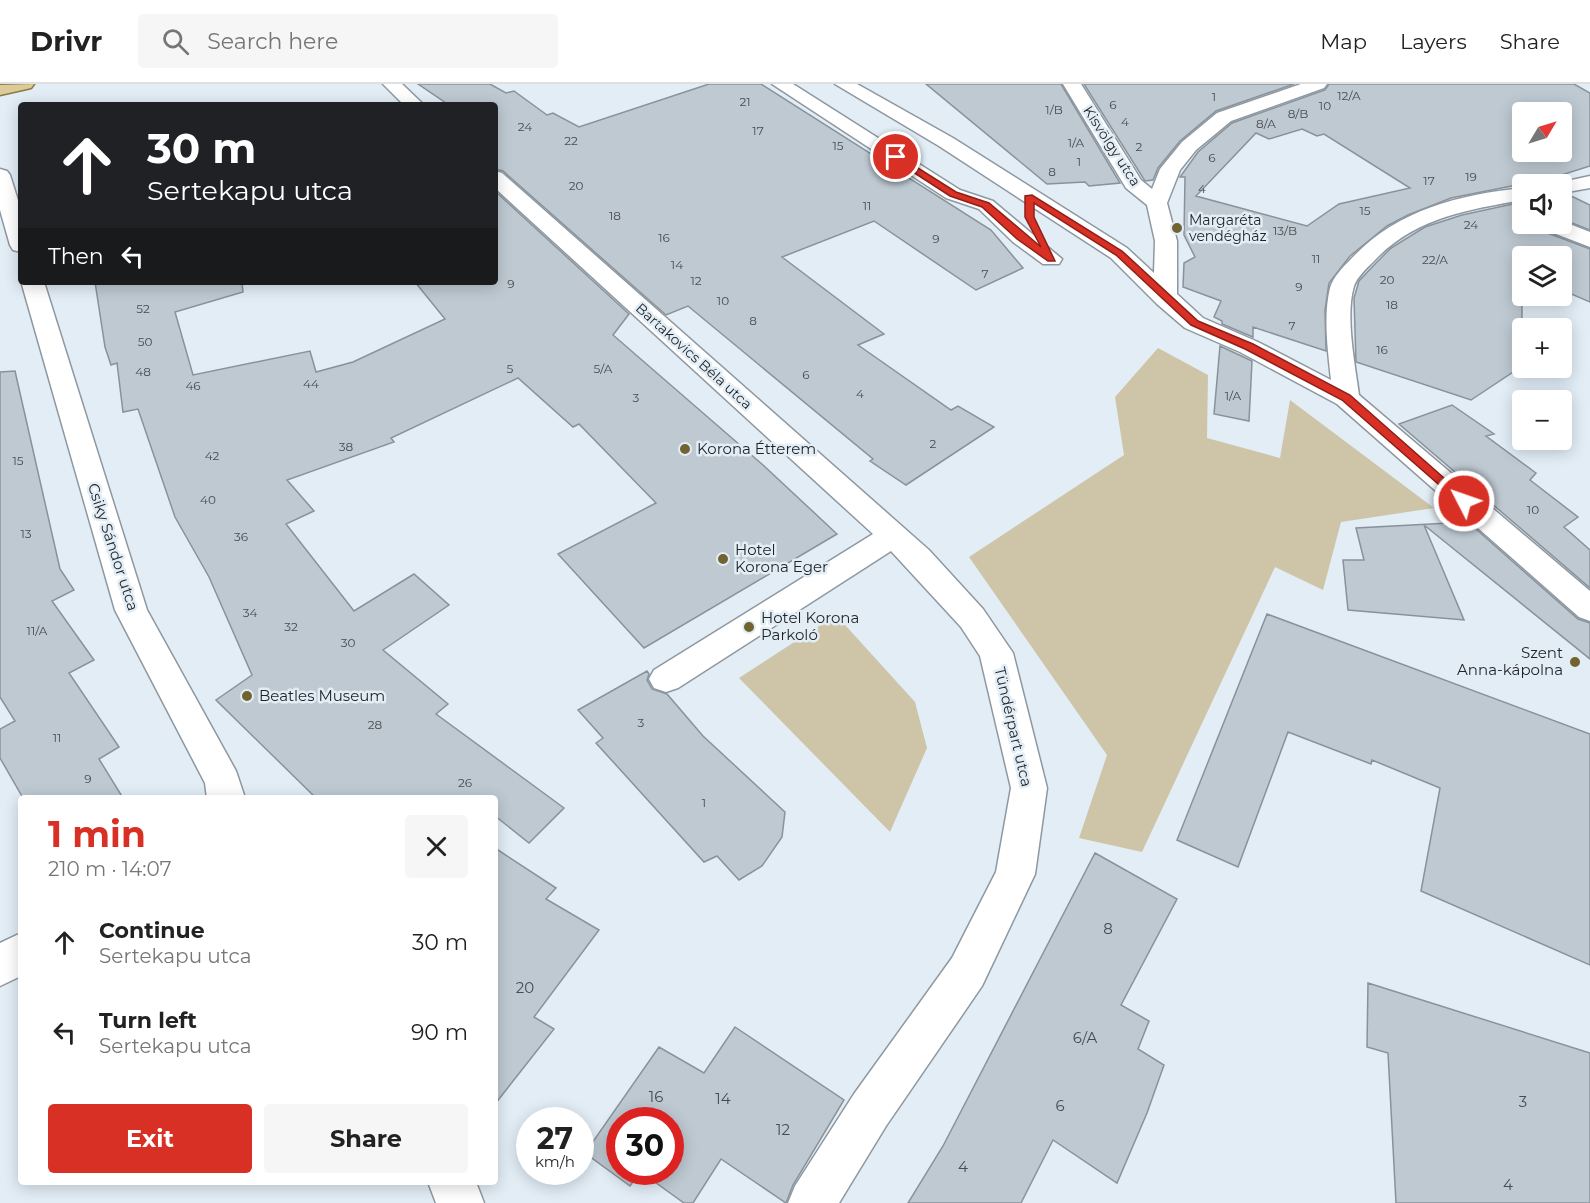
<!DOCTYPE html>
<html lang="en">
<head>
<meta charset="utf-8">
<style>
  :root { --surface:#fff; --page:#f6f6f6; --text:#222; --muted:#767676; --line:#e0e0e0; --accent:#d93025 }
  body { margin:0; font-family:Montserrat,sans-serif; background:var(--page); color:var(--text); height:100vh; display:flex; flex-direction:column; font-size:22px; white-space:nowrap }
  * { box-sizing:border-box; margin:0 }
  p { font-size:20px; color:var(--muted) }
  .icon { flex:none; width:33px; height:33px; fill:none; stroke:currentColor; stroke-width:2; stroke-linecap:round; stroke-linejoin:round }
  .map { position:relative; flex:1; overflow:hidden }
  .side { position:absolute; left:18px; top:711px; width:480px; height:390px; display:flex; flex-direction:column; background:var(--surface); border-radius:6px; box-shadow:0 3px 15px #0003 }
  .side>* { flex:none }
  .guide { position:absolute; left:18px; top:18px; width:480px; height:183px; border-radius:6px; box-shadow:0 3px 15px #0003; background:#202124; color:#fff; overflow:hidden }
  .needle { width:39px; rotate:52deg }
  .buttons { position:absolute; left:1512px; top:18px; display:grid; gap:12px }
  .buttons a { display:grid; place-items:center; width:60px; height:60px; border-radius:6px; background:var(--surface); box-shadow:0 3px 15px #0003; font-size:30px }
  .speed { position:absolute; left:516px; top:1023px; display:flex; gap:12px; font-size:30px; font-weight:700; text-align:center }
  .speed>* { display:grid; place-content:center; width:78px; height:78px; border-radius:50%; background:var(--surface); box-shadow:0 3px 15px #0003; line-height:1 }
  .speed small { font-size:15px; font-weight:400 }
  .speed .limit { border:9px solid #d22; background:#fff; color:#111 }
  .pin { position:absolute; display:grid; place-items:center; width:51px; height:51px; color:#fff; margin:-26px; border:3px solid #fff; border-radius:50%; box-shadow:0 2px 6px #0007 }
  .me { position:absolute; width:66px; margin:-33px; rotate:311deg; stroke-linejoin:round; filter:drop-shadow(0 0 4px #0008) }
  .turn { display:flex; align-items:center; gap:21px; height:126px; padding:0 30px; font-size:27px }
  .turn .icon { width:78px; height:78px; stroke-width:2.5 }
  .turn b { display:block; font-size:42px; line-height:51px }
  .then { display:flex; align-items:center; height:57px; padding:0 30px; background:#0003; gap:12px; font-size:22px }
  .round { display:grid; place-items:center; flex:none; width:63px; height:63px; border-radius:6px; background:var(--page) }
  .headline { display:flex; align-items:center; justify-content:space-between; height:102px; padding:0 30px }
  h1 { font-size:36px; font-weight:700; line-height:45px; color:var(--accent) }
  .button { display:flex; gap:12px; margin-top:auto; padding:12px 30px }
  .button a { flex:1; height:69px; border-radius:6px; background:var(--accent); color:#fff; font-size:24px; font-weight:700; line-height:69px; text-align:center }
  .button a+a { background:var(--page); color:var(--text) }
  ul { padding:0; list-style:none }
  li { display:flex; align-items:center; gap:18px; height:90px; padding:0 30px }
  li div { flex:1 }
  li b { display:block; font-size:22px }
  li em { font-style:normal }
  header { display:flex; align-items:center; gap:36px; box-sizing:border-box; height:84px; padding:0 30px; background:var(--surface); border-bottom:2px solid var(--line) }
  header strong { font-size:28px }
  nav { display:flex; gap:33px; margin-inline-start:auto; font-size:21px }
  .search { width:420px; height:54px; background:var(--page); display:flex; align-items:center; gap:15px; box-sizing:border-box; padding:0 21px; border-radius:6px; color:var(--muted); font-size:22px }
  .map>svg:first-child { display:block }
  .green { fill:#cec5a8 }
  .building { fill:#bec9d2; stroke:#89929b; stroke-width:1.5; fill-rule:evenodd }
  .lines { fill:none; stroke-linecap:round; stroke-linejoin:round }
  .minor-casing { stroke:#8e98a1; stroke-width:3 }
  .tertiary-casing { stroke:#8e98a1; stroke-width:3 }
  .primary-casing { stroke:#8a7a43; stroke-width:3 }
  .minor { fill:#fff; fill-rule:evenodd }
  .tertiary { fill:#fff; fill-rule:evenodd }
  .primary { fill:#dccb98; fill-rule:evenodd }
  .route { fill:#d93025; stroke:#8d1f18; stroke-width:1.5 }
  .poi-dot { fill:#736331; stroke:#e2edf6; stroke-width:2 }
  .labels { text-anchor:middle; stroke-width:5; stroke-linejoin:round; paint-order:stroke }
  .number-label { font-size:12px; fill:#474c51 }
  .far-street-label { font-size:14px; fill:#1f2326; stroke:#e2edf6 }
  .far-poi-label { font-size:14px; fill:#1f2326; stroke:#e2edf6; text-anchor:start }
  .poi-label { font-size:15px; fill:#1f2326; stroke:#e2edf6; text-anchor:start }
  .street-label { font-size:15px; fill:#1f2326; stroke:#e2edf6 }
  .near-number-label { font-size:15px; fill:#474c51 }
</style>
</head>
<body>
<header>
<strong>Drivr</strong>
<div class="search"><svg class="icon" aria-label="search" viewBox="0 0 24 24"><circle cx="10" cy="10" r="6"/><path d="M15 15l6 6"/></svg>Search here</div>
<nav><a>Map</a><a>Layers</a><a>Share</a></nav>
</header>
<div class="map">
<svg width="1590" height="1119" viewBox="0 0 1590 1119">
  <rect width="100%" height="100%" fill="#e2edf6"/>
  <path class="green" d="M1158 264 1208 291 1207 354 1280 374 1290 316 1434 424 1341 438 1323 506 1275 483 1142 768 1079 754 1107 671 969 473 1124 371 1115 313Z
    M836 531 915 618 927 664 890 748 739 594Z"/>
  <path class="building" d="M418 0H490L506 9 514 7 547 31 553 29 579 43 709 0H761L991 146 1023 184 976 206 874 137 782 173 884 250 858 261 951 326 958 322 994 343 906 401 870 377 873 375 688 222 666 231 503 87 495 85V21H449Z
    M926 0H1061L1120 99 1089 102 1085 98 1047 100Z
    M1084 0H1294L1216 27 1180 57 1158 84 1153 96 1145 97Z
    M1329 0H1574L1590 9V82L1539 98 1545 100H1522L1451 114 1408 131 1387 142 1350 172 1329 199 1325 226 1326 267 1253 243V253L1222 240V237L1214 233 1221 217 1183 203 1184 179 1195 173 1184 151 1185 93H1180L1198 68 1232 39 1325 6ZM1522 28H1562V68H1522ZM1302 45 1317 52 1324 50 1410 104 1339 120 1307 142 1196 112 1256 49 1269 55Z
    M495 107 629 230 613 251 763 381 837 450 644 564 558 470 656 419 579 340 573 343 518 294 391 354 394 358 287 396 314 427 286 440 354 527 414 490 449 521 383 566 448 620 436 630 564 724 529 759 495 732V714H316L216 616 252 591 209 493 175 433 138 325 123 328 117 279 111 281 105 263 95 198H242L243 208 175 228 193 291 310 267 316 288 353 278 445 235 415 198H495Z
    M1567 110 1590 121V146L1562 135V111Z
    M1522 118V140H1538L1542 147 1590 165V218L1562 206V172H1522V282L1471 316 1356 278 1354 214 1359 197 1376 179 1391 164 1425 143 1462 131Z
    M1220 262 1252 277 1249 337 1214 330Z
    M15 287 60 485 74 506 52 517 94 576 69 589 119 663 99 675 123 714H23L0 674V645L15 637 0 613V288Z
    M1452 321 1494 350 1486 352 1536 389 1530 396 1578 433 1564 443 1590 466V504L1399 340Z
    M1468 438 1578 535 1590 539V575L1424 441 1464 536 1348 526 1343 476H1364L1356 444Z
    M1267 530 1590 650V881L1421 807 1440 704 1372 676 1371 680 1288 648 1238 783 1177 756Z
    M647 587 649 590 647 596 652 605 667 610 703 652 785 728 782 753 762 782 739 796 717 772 704 778 596 659 603 654 578 626Z
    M495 764 556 804 546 815 599 846 534 933 554 945 495 1020Z
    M1095 769 1177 815 1121 921 1149 937 1138 965 1164 981 1147 1029 1117 1099 1053 1056 1021 1119H908L943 1062Z
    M1368 899 1590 969V1119H1396L1388 969 1367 963Z
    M735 943 844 1016 793 1101 786 1119 721 1075 693 1119H684L641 1088H670V1036H620V1088H640L630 1102 585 1069 659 963 704 989Z"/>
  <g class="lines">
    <g class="minor-casing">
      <path id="minor" d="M383 0H402L424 21H404Z
        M772 0H793L960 106 993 117 1062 175 1059 180H1043L1013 158 979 125 946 114Z
        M835 0H857L953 54 1127 164 1154 189 1155 157 1147 121 1126 104 1063 0H1081L1141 96 1152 105 1160 85 1182 58 1217 29 1301 0H1327L1324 4 1231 37 1196 66 1180 86 1167 119 1177 157V210L1203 234 1258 258 1331 296C1328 267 1323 233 1330 204 1333 193 1344 182 1352 174 1397 126 1458 111 1522 104V116C1467 126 1414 134 1374 177 1367 184 1357 193 1354 202 1345 232 1355 280 1359 311L1590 507V537L1579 533 1337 320 1240 268 1185 244 1157 220 1111 174 939 62Z
        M0 85 7 87 10 91 21 126V168L13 166 10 161 0 126Z
        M495 87 502 89 929 466 983 525 1013 569 1047 704 1035 790 982 902 886 1042 839 1119H788L795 1102 854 1010 952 874 996 788 1011 704 980 572 961 543 891 467 678 604 666 608 654 604 649 595 654 586 873 450 495 104Z
        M1590 92V104L1562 109V100H1553Z
        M1562 137 1590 148V163L1543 145 1540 140H1562Z
        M21 197 44 198 147 526 236 687 245 714H207L205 699 115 526Z"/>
    </g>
    <g class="tertiary-casing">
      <path id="tertiary" d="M21 849V892L0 902V859Z
        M428 1098H476L484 1119H436Z"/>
    </g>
    <g class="primary-casing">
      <path id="primary" d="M34 0 31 4 0 11V1Z"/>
    </g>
    <use href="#minor" class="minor"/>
    <use href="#tertiary" class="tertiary"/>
    <use href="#primary" class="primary"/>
  </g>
  <path class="route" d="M893 72H899L956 108 989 119 1041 163 1025 133V112L1032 111 1122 167 1198 237 1253 260 1350 311 1470 417 1464 421 1460 419 1342 316 1245 265 1191 241 1116 171 1034 119V133L1055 177H1048L1017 155 982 123 950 112 893 75Z"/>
  <g class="poi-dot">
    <circle cx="1177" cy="144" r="6"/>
    <circle cx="685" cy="365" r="6"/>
    <circle cx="723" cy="475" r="6"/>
    <circle cx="749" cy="543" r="6"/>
    <circle cx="1575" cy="578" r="6"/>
    <circle cx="247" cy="612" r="6"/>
  </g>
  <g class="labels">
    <g class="number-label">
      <text x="1349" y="16">12/A</text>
      <text x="1214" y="17">1</text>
      <text x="745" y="22">21</text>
      <text x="1113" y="25">6</text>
      <text x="1325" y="26">10</text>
      <text x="1054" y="30">1/B</text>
      <text x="1298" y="34">8/B</text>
      <text x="1125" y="42">4</text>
      <text x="1266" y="44">8/A</text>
      <text x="525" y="47">24</text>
      <text x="758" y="51">17</text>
      <text x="571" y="61">22</text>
      <text x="1076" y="63">1/A</text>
      <text x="838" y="66">15</text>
      <text x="1139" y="67">2</text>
      <text x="1212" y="78">6</text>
      <text x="1079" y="82">1</text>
      <text x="1052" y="92">8</text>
      <text x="1471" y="97">19</text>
      <text x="1429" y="101">17</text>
      <text x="576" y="106">20</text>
      <text x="1202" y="109">4</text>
      <text x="867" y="126">11</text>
      <text x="1365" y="131">15</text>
      <text x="615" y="136">18</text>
      <text x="1471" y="145">24</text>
      <text x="1285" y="151">13/B</text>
      <text x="664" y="158">16</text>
      <text x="936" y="159">9</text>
      <text x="1316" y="179">11</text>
      <text x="1435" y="180">22/A</text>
      <text x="677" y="185">14</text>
      <text x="985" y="194">7</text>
      <text x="1387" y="200">20</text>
      <text x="696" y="201">12</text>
      <text x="511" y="204">9</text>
      <text x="1299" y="207">9</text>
      <text x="723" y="221">10</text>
      <text x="1392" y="225">18</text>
      <text x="143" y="229">52</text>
      <text x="753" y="241">8</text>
      <text x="1292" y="246">7</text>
      <text x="145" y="262">50</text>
      <text x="1382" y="270">16</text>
      <text x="510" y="289">5</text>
      <text x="603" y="289">5/A</text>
      <text x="143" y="292">48</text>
      <text x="806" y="295">6</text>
      <text x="311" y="304">44</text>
      <text x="193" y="306">46</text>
      <text x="860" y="314">4</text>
      <text x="1233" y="316">1/A</text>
      <text x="636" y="318">3</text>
      <text x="933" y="364">2</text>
      <text x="346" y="367">38</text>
      <text x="212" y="376">42</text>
      <text x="18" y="381">15</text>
      <text x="208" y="420">40</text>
      <text x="1533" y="430">10</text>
      <text x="26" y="454">13</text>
      <text x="241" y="457">36</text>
      <text x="250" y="533">34</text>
      <text x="291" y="547">32</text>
      <text x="37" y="551">11/A</text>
      <text x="348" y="563">30</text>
      <text x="641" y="643">3</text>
      <text x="375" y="645">28</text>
      <text x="57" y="658">11</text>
      <text x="88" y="699">9</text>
      <text x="465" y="703">26</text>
      <text x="704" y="723">1</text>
    </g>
    <g class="far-street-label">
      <text transform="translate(1112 62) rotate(57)" y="5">Kisvölgy utca</text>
      <text transform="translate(694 272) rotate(42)" y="5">Bartakovics Béla utca</text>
    </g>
    <g class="far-poi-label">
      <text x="1189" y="141">Margaréta<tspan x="1189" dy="16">vendégház</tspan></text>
    </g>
    <g class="poi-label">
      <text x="697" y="370">Korona Étterem</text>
      <text x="735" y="471">Hotel<tspan x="735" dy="17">Korona Eger</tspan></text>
      <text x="761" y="539">Hotel Korona<tspan x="761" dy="17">Parkoló</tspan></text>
      <text x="1563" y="574" text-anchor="end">Szent<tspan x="1563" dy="17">Anna-kápolna</tspan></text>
      <text x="259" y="617">Beatles Museum</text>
    </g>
    <g class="street-label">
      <text transform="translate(113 463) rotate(72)" y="5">Csiky Sándor utca</text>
      <text transform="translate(1013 643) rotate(77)" y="5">Tündérpart utca</text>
    </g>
    <g class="near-number-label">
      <text x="1108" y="850">8</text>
      <text x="525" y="909">20</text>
      <text x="1085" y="959">6/A</text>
      <text x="656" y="1018">16</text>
      <text x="723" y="1020">14</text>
      <text x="1523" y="1023">3</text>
      <text x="1060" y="1027">6</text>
      <text x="783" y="1051">12</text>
      <text x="963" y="1088">4</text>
      <text x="1508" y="1106">4</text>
    </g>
  </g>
</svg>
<div class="buttons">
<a><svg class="needle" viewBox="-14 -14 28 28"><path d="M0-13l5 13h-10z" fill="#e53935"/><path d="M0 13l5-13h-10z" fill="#767676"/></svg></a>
<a><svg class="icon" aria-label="sound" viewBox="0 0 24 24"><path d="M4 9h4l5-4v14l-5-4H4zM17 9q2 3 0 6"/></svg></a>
<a><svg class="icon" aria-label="layers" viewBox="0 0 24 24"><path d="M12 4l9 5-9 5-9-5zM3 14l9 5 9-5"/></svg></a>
<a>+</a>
<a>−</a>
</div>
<div class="speed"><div>27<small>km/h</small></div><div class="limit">30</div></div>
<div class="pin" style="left:896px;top:73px;background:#d93025"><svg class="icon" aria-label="arrive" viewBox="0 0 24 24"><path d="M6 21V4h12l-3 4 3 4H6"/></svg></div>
<svg class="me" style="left:1464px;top:417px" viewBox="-20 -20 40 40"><circle r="17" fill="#d93025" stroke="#fff" stroke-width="3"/><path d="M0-11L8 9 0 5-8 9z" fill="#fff"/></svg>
<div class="guide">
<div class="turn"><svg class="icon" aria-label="ahead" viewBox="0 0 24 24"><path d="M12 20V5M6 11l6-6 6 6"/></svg><div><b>30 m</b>Sertekapu utca</div></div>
<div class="then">Then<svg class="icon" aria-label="left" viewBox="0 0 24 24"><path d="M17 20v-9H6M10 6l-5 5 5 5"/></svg></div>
</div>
<section class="side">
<div class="headline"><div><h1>1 min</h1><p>210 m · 14:07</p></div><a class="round"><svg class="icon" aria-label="close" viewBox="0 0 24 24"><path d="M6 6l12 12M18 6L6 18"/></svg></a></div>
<ul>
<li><svg class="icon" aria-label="ahead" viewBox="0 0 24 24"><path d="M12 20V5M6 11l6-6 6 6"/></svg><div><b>Continue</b><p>Sertekapu utca</p></div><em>30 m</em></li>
<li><svg class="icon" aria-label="left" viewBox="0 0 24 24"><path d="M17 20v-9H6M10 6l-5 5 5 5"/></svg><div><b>Turn left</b><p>Sertekapu utca</p></div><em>90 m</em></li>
</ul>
<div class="button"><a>Exit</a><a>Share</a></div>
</section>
</div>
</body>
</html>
